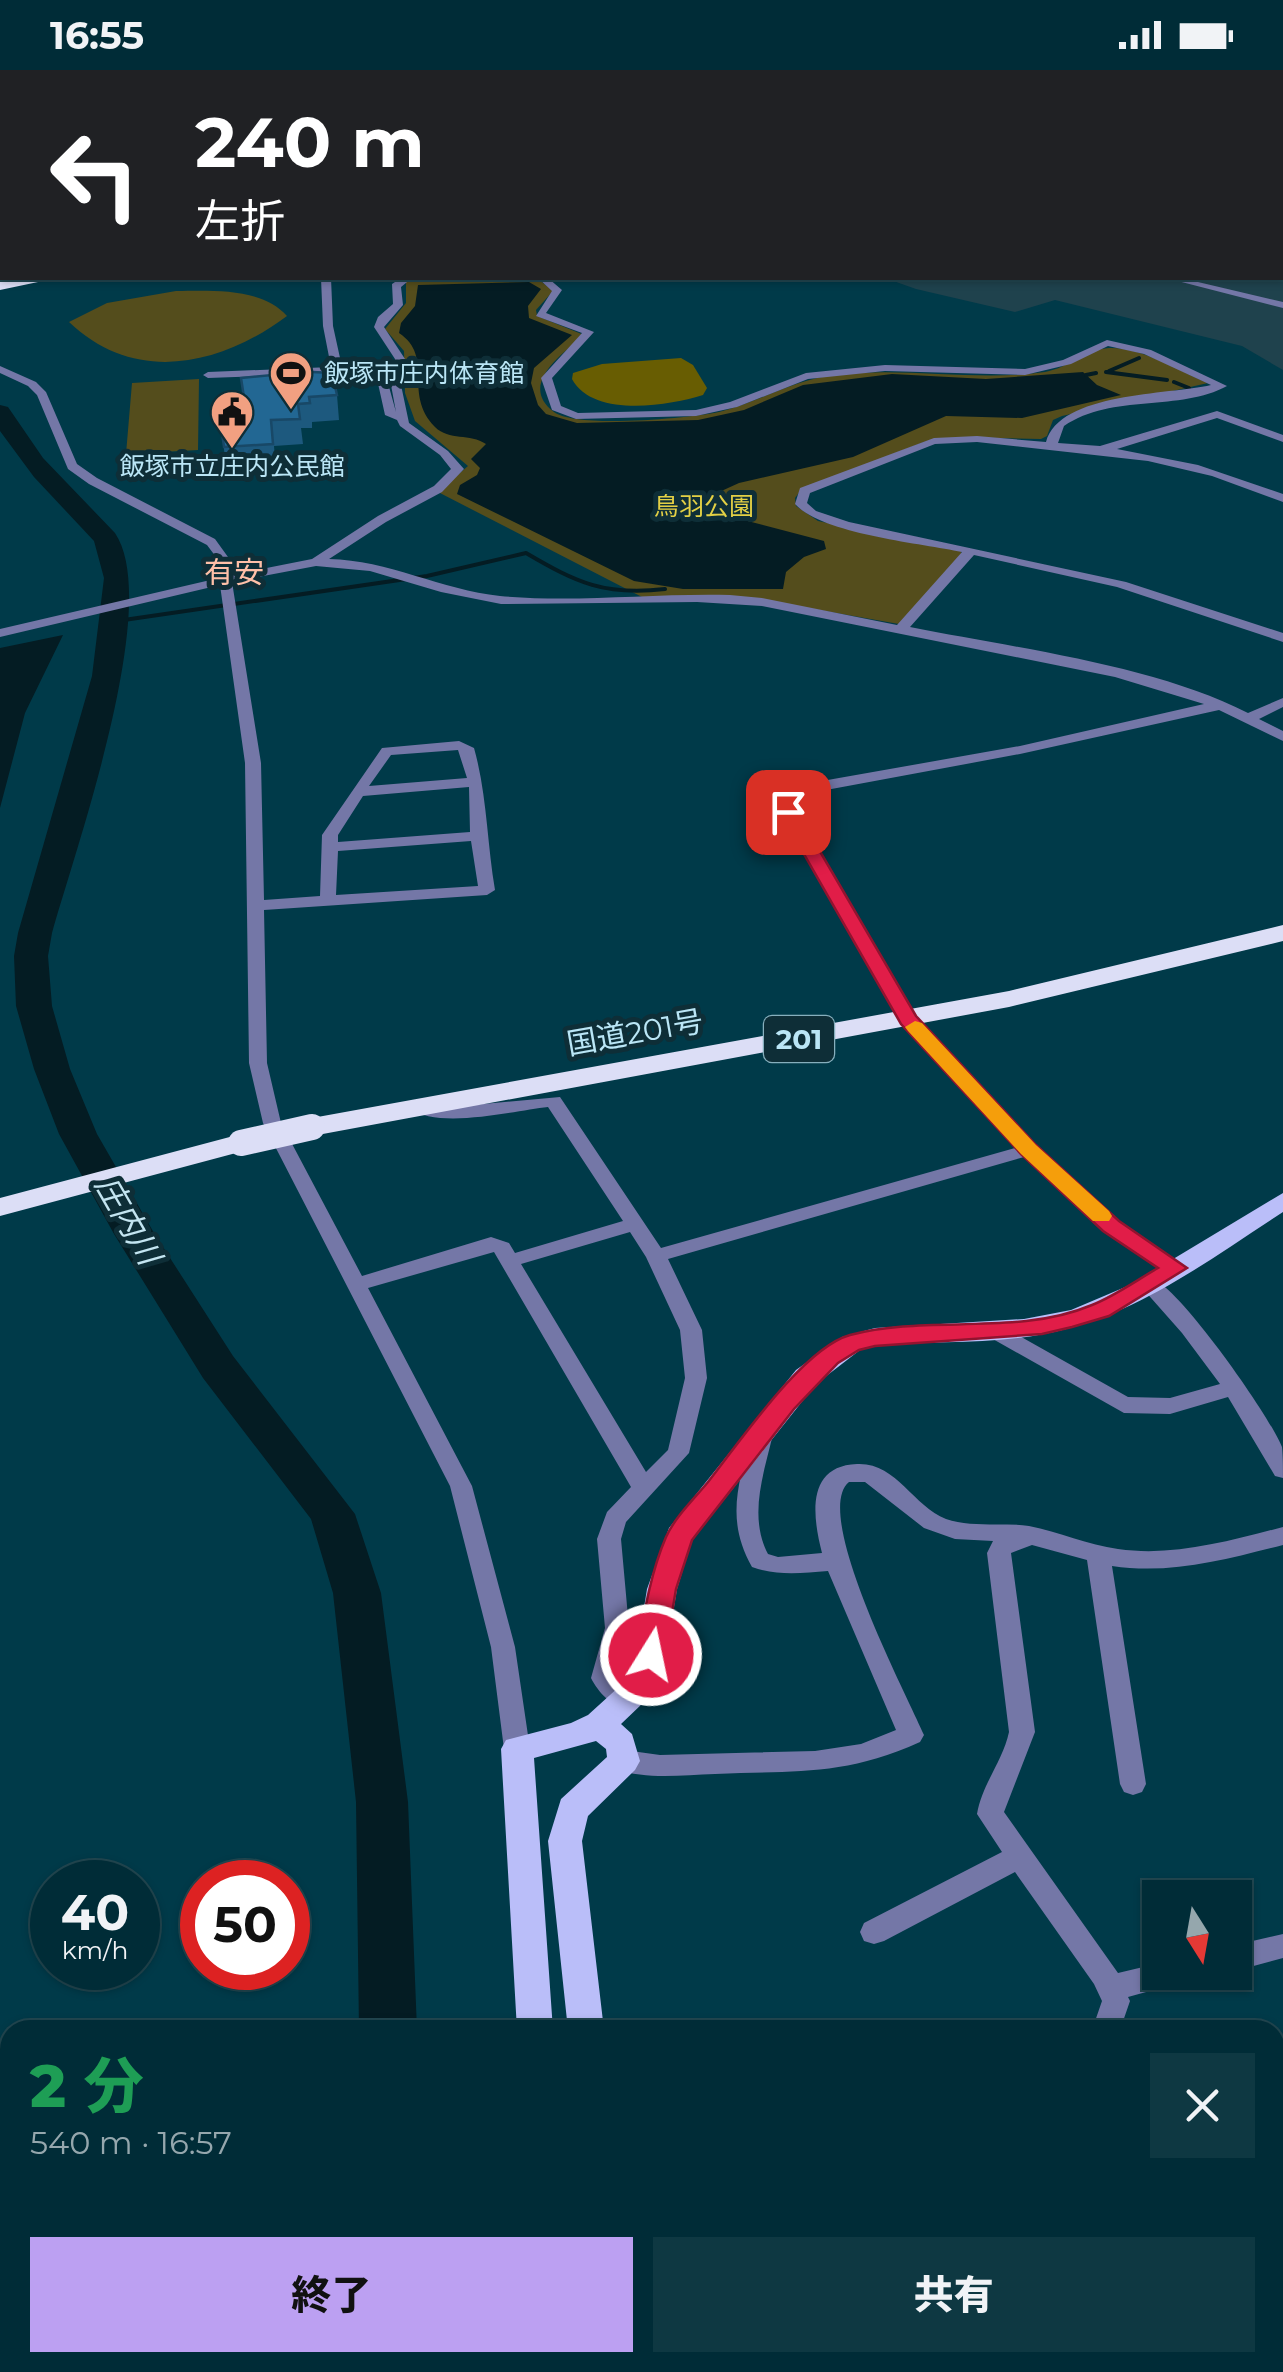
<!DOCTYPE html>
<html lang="ja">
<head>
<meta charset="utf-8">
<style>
  :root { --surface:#002c37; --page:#0e3842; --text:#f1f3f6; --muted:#95a7ad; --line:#224852; --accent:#bca0f2 }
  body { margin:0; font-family:Montserrat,"Noto Sans JP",sans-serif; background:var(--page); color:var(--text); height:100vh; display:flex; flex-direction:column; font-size:38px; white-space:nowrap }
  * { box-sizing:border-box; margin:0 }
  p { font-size:32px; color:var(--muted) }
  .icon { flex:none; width:55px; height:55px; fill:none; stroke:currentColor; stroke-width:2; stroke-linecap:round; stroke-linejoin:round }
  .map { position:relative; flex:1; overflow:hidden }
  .drawer { position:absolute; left:0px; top:1950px; width:1285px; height:352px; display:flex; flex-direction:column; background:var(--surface); border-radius:30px 30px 0 0; box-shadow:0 2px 8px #0004,0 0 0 2px var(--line) }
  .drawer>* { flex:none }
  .hud { position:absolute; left:0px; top:0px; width:1285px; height:210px; box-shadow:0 2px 8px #0004,0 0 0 2px var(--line); background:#202124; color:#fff; overflow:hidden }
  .needle { width:65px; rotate:169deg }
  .fabs { position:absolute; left:1142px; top:1810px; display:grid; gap:20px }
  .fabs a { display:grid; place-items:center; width:110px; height:110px; border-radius:0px; background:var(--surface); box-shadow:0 2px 8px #0004,0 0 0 2px var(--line); font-size:50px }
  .speed { position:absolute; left:30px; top:1790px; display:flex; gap:20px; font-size:50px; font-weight:700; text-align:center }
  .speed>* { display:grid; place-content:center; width:130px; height:130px; border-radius:50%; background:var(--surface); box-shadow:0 2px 8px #0004,0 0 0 2px var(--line); line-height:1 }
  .speed small { font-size:25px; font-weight:400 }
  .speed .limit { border:15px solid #d22; background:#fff; color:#111 }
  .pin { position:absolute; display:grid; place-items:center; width:85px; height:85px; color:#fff; margin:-42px; border-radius:20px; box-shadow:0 5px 15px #0006 }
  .me { position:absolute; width:110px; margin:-55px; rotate:10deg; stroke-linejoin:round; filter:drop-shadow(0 0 8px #0008) }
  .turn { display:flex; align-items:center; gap:35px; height:210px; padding:0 30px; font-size:45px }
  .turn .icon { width:130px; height:130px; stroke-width:2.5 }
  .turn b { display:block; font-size:70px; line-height:85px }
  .round { display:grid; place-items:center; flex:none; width:105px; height:105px; border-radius:0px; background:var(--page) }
  .summary { display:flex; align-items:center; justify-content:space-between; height:170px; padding:0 30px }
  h1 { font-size:60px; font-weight:800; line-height:75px; color:#1e9e55 }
  .action { display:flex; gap:20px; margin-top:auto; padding:20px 30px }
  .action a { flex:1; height:115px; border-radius:0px; background:var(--accent); color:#111; font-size:40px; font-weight:800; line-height:115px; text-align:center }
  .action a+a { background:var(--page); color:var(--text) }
  .status { display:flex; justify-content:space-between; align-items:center; height:70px; padding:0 50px; background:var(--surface); direction:ltr }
  .status svg { height:28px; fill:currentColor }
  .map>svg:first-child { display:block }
  .built { fill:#1f424d }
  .green { fill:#544d1c }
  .forest { fill:#685d02 }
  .water { fill:#041c23 }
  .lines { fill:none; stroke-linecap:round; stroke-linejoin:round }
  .stream { stroke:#041c23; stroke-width:4 }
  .river { fill:#041c23; fill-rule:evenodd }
  .minor { fill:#7477a7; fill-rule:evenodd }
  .major { fill:#babef9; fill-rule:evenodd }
  .highway { fill:#dcdef6; fill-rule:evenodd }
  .highway-bridge { stroke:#dcdef6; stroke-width:26 }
  .wall { fill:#1d597e }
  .building { fill:#226793; stroke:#184867; stroke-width:2.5 }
  .route { fill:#e11d48; stroke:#92132f; stroke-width:2.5 }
  .slow { fill:#f59e0b }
  .labels { text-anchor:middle; stroke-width:10; stroke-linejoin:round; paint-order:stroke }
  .far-poi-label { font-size:25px; fill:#bae6f6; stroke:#0e2e37; text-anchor:start }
  .far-park-label { font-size:25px; fill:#e3d045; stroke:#0e2e37 }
  .shield { fill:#0e2e37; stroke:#86afbd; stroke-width:2.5 }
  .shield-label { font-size:28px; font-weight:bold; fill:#bae6f6 }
  .far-quarter-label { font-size:30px; fill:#ffc0a8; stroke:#0e2e37 }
  .street-label { font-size:30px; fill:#bae6f6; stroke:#0e2e37 }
  .water-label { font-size:32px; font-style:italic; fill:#c4e5f1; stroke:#0e2e37 }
</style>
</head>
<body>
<div class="status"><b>16:55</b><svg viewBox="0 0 49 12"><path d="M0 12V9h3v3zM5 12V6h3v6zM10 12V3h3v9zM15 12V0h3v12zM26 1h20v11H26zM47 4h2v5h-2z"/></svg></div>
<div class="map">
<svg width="1283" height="2302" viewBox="0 0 1283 2302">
  <rect width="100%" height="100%" fill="#003a49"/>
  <path class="built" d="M813 0H1221L1236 2H821Z
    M1283 122V300L1242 276 1055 230 1015 242 916 219 885 208H1282Z"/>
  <path class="green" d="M413 208H537L553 221 536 240 537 246 584 265C564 283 517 314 554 342 576 359 690 348 719 342 759 332 793 310 834 305 905 296 975 312 1045 302 1068 298 1087 279 1109 278 1142 277 1179 301 1208 313L1062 346 1053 350 1047 366 1041 369 959 367 924 372 801 420 795 428 796 436 818 451 961 481 962 487 899 554 768 531 642 527 438 422 468 396 415 351 405 323 404 281 385 259 406 233V212Z
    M176 221C210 221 262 217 287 246 220 296 135 315 69 252L107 233Z
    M199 309 198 380 126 384 132 313Z"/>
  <path class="forest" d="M681 288 693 295 707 318 703 325C668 336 593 348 572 309L573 303 602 294Z"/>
  <path class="water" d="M529 212 541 219 528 236 529 248 572 265 534 298 531 313 538 335 546 344 577 353 698 350 744 340 803 315 892 304 986 309 1083 302 1097 315 1121 325 1022 348 946 346 853 387 739 413 717 423 711 432 713 442 824 471 826 479 804 487 786 502 783 519H683L634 511 457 424 460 415 477 405 480 398 471 389 486 374C470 363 449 371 435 357 402 323 435 287 399 263L401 253 415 236 418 215Z
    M63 565 25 643 0 738V578Z"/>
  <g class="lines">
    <path class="stream" d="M1109 301 1139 288
      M1106 302 1167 310
      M1086 305 1096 303
      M1174 312 1189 318
      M117 551 427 506 526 483C577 513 605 526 665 519"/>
    <path class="river" d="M0 335 8 337 43 388 115 463C163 534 75 780 52 863L48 886 52 936 70 999 97 1064 154 1163 233 1286 355 1444 381 1523 408 1732 417 1960H359L356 1732 333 1523 311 1449 203 1308 114 1164 59 1064 34 999 16 936 14 886 18 863 92 606 104 508 94 471 34 407 0 361Z
      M363 2292H427V2302H363Z"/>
    <path class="minor" d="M1282 5H1283V9H1282Z
      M0 83 2 84V88L0 89Z
      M1282 112H1283V118H1282Z
      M0 129H2V135H0Z
      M0 189H2V195H0Z
      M321 208H331L333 256 342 297 370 296 386 306 396 342 391 315 395 289 374 257 378 247 393 234 392 214 401 208H412L401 217 403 235 384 257 405 289 401 315 409 353 448 381 464 399 442 422 386 452 329 489C388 490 442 520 500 526 576 533 653 523 730 525L762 528 897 555 962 482C920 473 822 464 795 434L800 418 934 368 977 366 1046 372C1060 322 1168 325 1211 315L1144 284 1108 276 1071 294 1025 305 885 301 808 309 737 337 696 346 576 349 552 340 541 308 582 263 536 246 552 221 538 208H548L562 220 546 243 594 262 552 308 561 336 578 343 696 340 730 332 806 303 885 295 1025 299 1063 290 1107 270 1151 280 1227 316C1180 342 1113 323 1064 356L1058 373 1100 376 1217 341 1283 365V372L1217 348 1117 379 1198 395 1283 424V432L1212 406 1148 391 977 372 935 374 810 423 807 433 816 441 849 452 1126 512 1283 563V572L1117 517 974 485 910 557C1015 578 1154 595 1248 643L1283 628V637L1259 649 1283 661V671L1219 640 1020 684 810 723 794 735 915 946 1035 1076 1118 1151 1185 1198 1175 1205 1168 1203 1104 1161 1024 1087 668 1189 702 1260 707 1308 689 1383 626 1452 621 1469 629 1558 616 1605 639 1630 635 1637C617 1643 599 1624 591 1608L605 1558 597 1469 607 1442 631 1417 494 1182 368 1218 472 1416 515 1577 530 1679 526 1687 517 1690 508 1687 504 1679 491 1577 450 1416 263 1053 249 993 245 693 220 515 0 567V559L219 508 216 487 207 475 89 414 68 399 37 325 28 316 0 303V296L36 312 46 322 77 394 97 408 215 469 228 487 231 505 312 489 378 446 434 416 451 399 440 385 400 356 397 350 385 345 377 309 368 302 208 308 203 305 208 302 331 297 323 256ZM316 496 370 501 441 522 501 534 697 532 762 536 1115 607 1204 634 1020 676 805 714 783 727 778 735 902 953 1015 1078 661 1178 560 1027 440 1038 419 1032 410 1038C437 1060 513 1041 548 1037L623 1151 515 1183 509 1173 491 1167 362 1206 281 1053 267 993 264 840 487 825 495 820C487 773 487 724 474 678L459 671 382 678 322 765 320 826 264 830 261 693 232 512ZM458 680 467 708 369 716 391 685ZM469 717 470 762 338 772V765L363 726ZM471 771 478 816 336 825 338 781ZM630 1162 646 1187 680 1260 685 1308 668 1380 646 1402 521 1194Z
      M1166 208H1181L1283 232V238Z
      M1151 1208C1179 1216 1271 1348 1282 1377 1283 1386 1283 1399 1283 1408L1275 1406 1228 1327 1170 1344 1124 1343 984 1264 980 1259 991 1252 998 1254 1128 1327 1170 1328 1220 1314 1182 1263 1144 1220 1141 1215 1144 1210Z
      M762 1356 770 1358 773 1364C764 1403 748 1446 768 1484L778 1487 822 1483C813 1448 805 1396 857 1394 896 1392 913 1436 946 1449 971 1458 1003 1452 1029 1456 1059 1462 1088 1475 1118 1479 1173 1487 1229 1471 1283 1457V1475C1227 1489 1171 1505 1112 1496L1146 1714 1142 1722 1133 1725 1124 1722 1120 1714 1087 1490 1032 1475 1011 1483 1035 1662 1004 1742 1118 1903 1160 1893V1902H1190L1186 1911 1128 1927 1130 1931 1120 1960H1092L1102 1931 1094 1914 1015 1802 884 1871 874 1874 864 1871 860 1862 864 1853 1002 1782 977 1744C982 1714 1003 1691 1009 1662L987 1483 993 1471 955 1469 924 1458 865 1412H849C811 1443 906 1623 924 1665L920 1672C842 1707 796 1700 715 1704 681 1705 648 1710 615 1699L611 1691 615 1683 624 1680 660 1685 815 1681 861 1674 896 1660 828 1501C801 1503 778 1506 752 1497 725 1449 739 1414 751 1364L754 1358Z
      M1283 1864V1888L1235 1901V1875Z
      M448 2292H513L509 2302H444Z
      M714 2292H746L750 2302H718Z
      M914 2292H948L944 2302H910Z"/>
    <path class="major" d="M1283 1123V1142C1207 1191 1135 1247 1044 1264 989 1275 931 1270 875 1276L860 1280 816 1314 692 1470 677 1519 666 1585 643 1633 621 1654 632 1664 640 1691 635 1700 588 1746 582 1771 604 1960H568L548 1771 561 1729 607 1687 606 1679 596 1671 534 1688 553 1960H517L501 1679 506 1670 571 1653 588 1645 621 1615 636 1585 647 1519 669 1458 796 1300 842 1267 875 1258 1024 1249 1071 1240 1130 1215Z
      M534 2292H574L575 2302H535Z"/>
    <path class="highway" d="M25 208H57L0 220V212Z
      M1283 855V871L1009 937 312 1066 302 1063 298 1057 302 1051 312 1048 1009 921Z
      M241 1064 251 1067 255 1073 251 1079 0 1146V1128Z"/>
    <path class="highway-bridge" d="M241 1073 312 1057"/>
  </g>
  <path class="wall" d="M241 308 337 325 339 350 312 352V358H301L303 374 274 376 276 400 227 403 220 348 245 340Z"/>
  <path class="building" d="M728 0H783L792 2H716Z
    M272 300 332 303 337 325 309 327 310 333 298 334 300 349 271 350 273 374 224 377 220 348 228 341 246 340 241 308 273 305Z"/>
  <path class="route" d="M788 736 797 742 916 946 1036 1075 1119 1151 1187 1198 1109 1246 1072 1257 1042 1264 875 1276 859 1280 838 1293 794 1339 692 1470 676 1519 665 1585 661 1593 651 1596 641 1593 637 1585C644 1545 650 1504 666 1467 675 1447 694 1429 708 1412 739 1373 803 1278 850 1265 927 1244 1016 1267 1092 1235 1115 1226 1137 1210 1158 1198L1103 1161 1021 1084 901 954 780 742Z"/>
  <path class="slow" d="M915 951 922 953 1036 1075 1109 1141 1112 1146 1109 1151H1093L1021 1084 908 961 905 957Z"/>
  <defs>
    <g id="stadium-pin" transform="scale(2.25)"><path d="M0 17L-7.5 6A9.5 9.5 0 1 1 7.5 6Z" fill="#f2a081" stroke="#0e2e37"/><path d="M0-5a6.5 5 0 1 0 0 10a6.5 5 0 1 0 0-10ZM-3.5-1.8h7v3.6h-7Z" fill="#111"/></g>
    <g id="civic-pin" transform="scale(2.25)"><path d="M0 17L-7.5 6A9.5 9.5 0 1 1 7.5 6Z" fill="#f2a081" stroke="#0e2e37"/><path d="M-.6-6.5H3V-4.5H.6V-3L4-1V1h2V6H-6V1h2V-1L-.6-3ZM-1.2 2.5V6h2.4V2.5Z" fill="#111"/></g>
  </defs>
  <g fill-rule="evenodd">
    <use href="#stadium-pin" x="291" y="303"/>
    <use href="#civic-pin" x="232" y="342"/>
  </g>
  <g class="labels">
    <g class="far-poi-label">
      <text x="324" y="312">飯塚市庄内体育館</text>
      <text x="232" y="405" text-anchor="middle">飯塚市立庄内公民館</text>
    </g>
    <g class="far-park-label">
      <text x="704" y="445">鳥羽公園</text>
    </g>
    <rect class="shield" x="764" y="946" width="70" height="46" rx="8"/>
    <g class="shield-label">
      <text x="799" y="979">201</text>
    </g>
    <g class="far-quarter-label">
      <text x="234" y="513">有安</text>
    </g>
    <g class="street-label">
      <text transform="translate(635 963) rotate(-10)" y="10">国道201号</text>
    </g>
    <g class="water-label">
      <text transform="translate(128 1150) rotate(60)" y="11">庄内川</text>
    </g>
  </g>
</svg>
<div class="fabs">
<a><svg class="needle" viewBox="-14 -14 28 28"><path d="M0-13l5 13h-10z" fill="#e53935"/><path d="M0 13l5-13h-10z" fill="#95a7ad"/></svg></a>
</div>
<div class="speed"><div>40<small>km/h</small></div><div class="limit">50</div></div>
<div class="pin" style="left:788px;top:742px;background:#d93025"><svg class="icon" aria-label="arrive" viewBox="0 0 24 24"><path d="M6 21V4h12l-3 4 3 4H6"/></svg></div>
<svg class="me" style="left:651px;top:1585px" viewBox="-20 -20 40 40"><circle r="17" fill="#e11d48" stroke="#fff" stroke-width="3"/><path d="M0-11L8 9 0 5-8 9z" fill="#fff"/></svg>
<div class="hud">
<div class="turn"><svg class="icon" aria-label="left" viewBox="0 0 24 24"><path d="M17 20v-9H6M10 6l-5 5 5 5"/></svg><div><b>240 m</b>左折</div></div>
</div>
<section class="drawer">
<div class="summary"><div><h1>2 分</h1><p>540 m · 16:57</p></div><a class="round"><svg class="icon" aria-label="close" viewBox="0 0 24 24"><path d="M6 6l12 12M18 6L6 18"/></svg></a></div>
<div class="action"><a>終了</a><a>共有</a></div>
</section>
</div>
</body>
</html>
